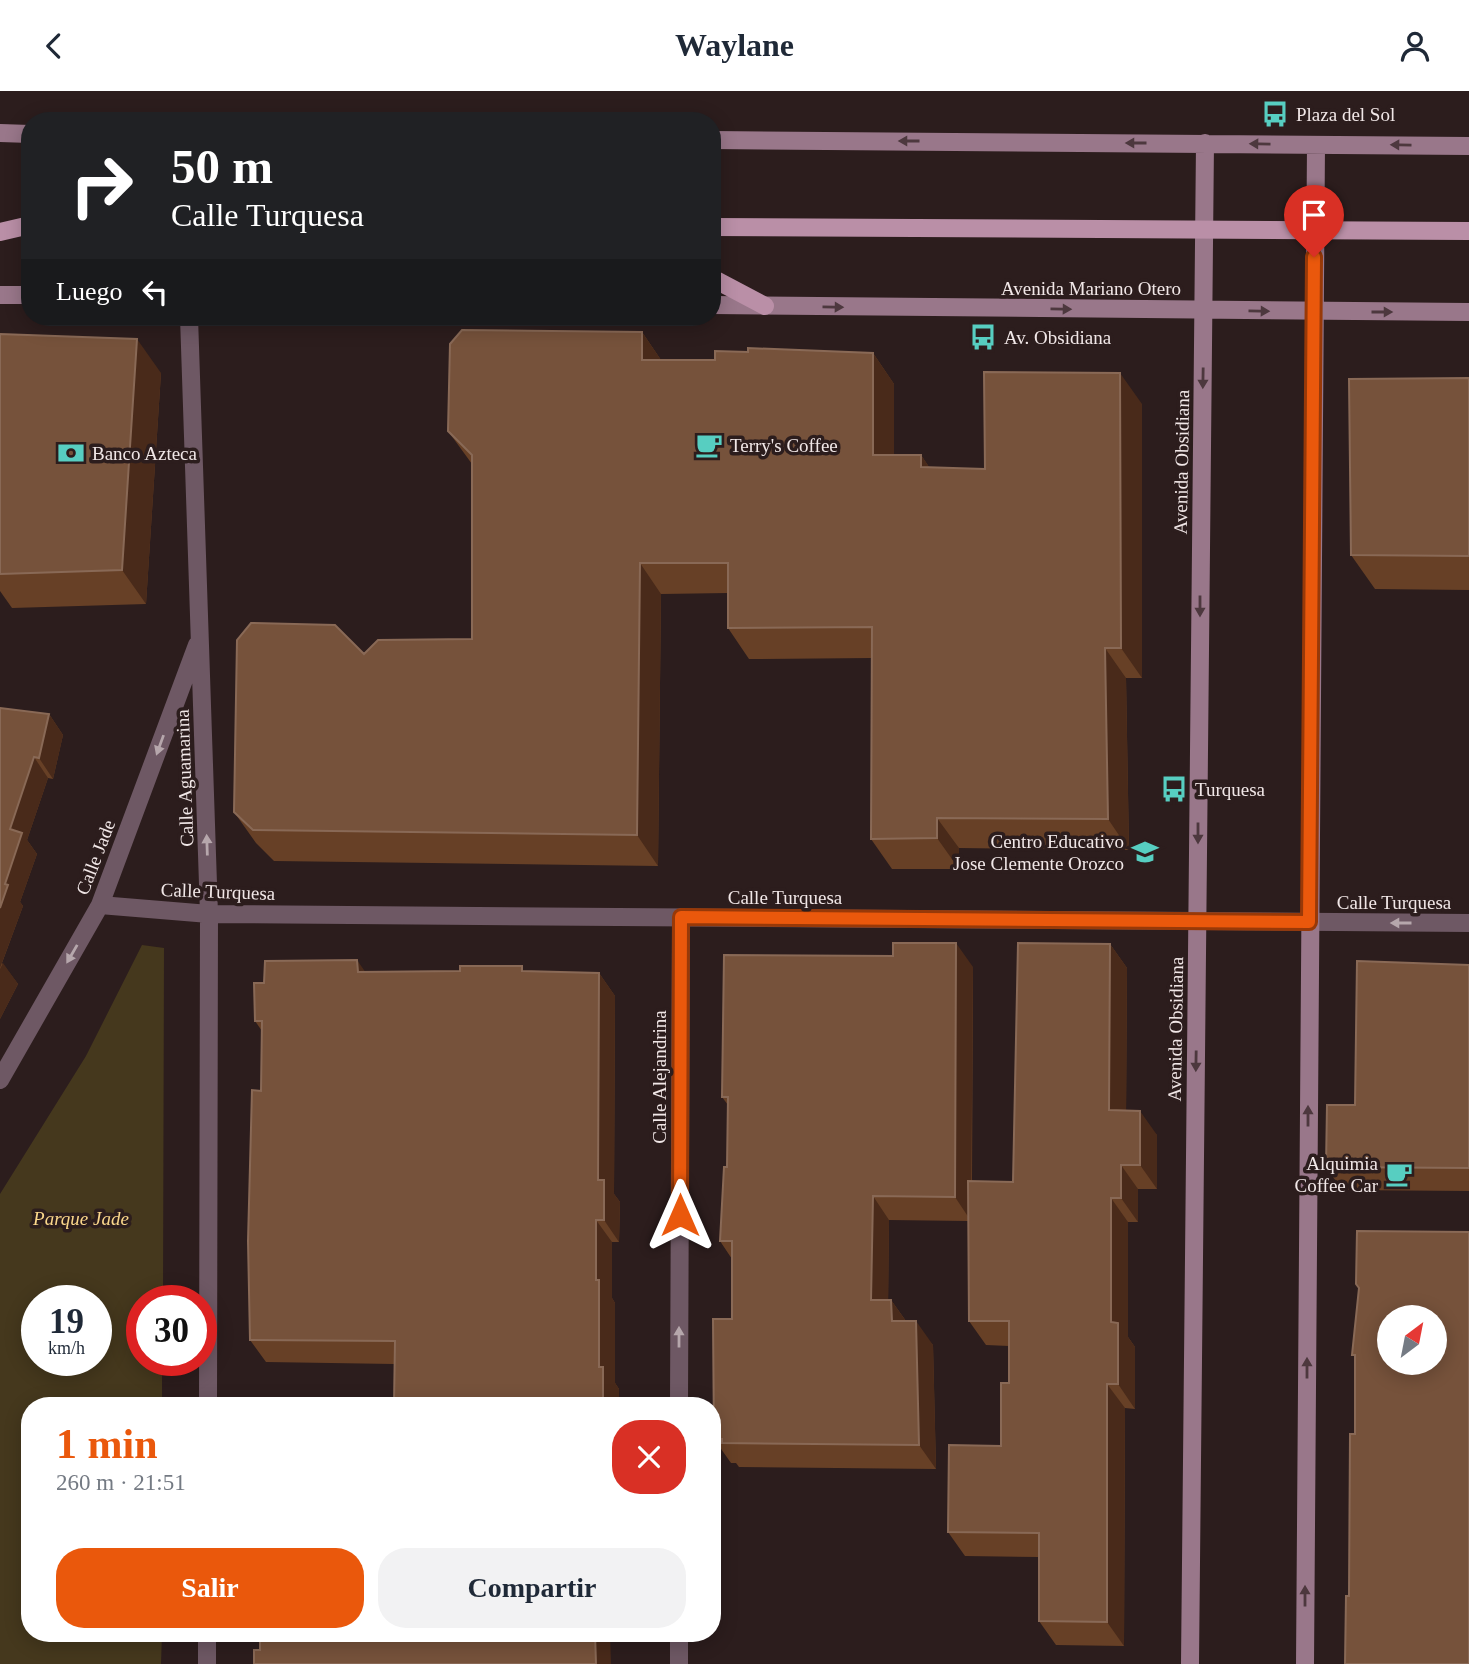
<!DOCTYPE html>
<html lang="es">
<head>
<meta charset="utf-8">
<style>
  :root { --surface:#fff; --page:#f2f2f3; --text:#1f2937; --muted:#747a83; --accent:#ea580c }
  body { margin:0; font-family:Georgia,serif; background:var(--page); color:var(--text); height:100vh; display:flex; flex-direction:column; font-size:26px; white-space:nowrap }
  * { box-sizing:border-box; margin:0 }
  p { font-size:23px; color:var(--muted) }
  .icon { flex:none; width:38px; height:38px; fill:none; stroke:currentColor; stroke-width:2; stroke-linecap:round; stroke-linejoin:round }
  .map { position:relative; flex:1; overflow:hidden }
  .panel { position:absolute; left:21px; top:1306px; width:700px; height:245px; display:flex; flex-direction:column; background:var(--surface); border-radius:28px; box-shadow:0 4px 18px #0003 }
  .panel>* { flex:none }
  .guide { position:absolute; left:21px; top:21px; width:700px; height:214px; border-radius:28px; box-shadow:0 4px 18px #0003; background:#202124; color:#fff; overflow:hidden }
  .needle { width:46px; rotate:32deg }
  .fabs { position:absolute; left:1377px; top:1214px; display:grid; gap:14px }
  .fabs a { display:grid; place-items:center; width:70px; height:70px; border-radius:50%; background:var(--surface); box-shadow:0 4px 18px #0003; font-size:35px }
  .speed { position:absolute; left:21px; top:1194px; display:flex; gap:14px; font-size:35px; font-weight:700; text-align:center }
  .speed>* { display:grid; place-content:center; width:91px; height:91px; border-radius:50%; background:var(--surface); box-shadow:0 4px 18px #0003; line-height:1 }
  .speed small { font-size:18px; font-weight:400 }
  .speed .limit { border:10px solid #d22; background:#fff; color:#111 }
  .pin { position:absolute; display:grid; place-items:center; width:60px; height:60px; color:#fff; margin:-72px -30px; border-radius:50% 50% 50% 0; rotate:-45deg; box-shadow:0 0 7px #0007 }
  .pin .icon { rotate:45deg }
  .me { position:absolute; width:77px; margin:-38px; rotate:0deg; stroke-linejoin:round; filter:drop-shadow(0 0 5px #0008) }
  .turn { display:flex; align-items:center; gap:24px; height:147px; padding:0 35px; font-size:32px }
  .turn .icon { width:91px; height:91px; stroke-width:2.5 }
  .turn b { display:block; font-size:49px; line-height:60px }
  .then { display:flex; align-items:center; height:66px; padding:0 35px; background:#0003; gap:14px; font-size:26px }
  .round { display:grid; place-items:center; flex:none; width:74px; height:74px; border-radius:28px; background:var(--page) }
  .overview { display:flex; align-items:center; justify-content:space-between; height:119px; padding:0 35px }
  h1 { font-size:42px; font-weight:800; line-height:52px; color:var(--accent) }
  .primary-button { display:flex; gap:14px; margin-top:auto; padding:14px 35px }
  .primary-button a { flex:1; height:80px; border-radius:28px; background:var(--accent); color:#fff; font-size:28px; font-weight:800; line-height:80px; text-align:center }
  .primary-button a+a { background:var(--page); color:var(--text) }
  header { display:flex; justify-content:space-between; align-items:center; height:91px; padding:0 35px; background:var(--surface); font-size:32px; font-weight:800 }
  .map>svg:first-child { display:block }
  .green { fill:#45381d; fill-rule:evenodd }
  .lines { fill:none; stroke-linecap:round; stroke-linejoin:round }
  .street { stroke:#6e5864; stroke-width:18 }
  .secondary { stroke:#99778a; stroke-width:18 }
  .primary { stroke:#ba8fa7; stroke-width:18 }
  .wall { fill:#674026 }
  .shaded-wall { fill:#492a1a }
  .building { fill:#76523b; stroke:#896956; stroke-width:2; fill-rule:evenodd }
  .oneway { fill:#4d383e }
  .oneway2 { fill:#b6a7ac }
  .route-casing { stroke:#983908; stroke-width:18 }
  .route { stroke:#ea580c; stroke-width:12 }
  .labels { text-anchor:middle; stroke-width:7; stroke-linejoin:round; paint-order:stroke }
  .poi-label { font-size:19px; fill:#f1e7e7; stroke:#2c1d1d; text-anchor:start }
  .street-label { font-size:19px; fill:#f1e7e7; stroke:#2c1d1d }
  .park-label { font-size:19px; font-style:italic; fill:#fbd78b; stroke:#2c1d1d }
</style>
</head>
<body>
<header><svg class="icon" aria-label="back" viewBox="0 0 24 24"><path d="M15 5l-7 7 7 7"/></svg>Waylane<svg class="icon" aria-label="person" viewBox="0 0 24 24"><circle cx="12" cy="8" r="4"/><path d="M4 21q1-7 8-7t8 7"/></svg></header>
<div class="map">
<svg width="1469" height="1573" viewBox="0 0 1469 1573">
  <rect width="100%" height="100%" fill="#2c1d1d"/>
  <path class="green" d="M142 854 164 857 163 1209H142V1269H162V1314H30V1542H162L161 1573H0V1103L86 965ZM37 1209H96V1269H37Z"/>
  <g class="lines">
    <path class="street" d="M189 226 209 823 208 1314
      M100 814 209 823 1469 832
      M0 989 100 814 197 554
      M679 1314 681 826
      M207 1573V1542
      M679 1573V1542"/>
    <path class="secondary" d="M0 42 30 43
      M712 49 1469 55
      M0 204H30
      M712 214 1469 221
      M1190 1573 1205 52
      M1305 1573 1316 54"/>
    <path class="primary" d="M712 136 1469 140
      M0 141 30 134
      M712 187 765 215"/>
  </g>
  <path class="wall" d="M642 241 661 269H715L873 262 894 293V364H921L929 376 985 378 1142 313V587H1126L1129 759 959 757V778H892L871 748 872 567 749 568 728 537V502L661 503 658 775 274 770 256 752 234 721 364 563 472 548V373L448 340Z
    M0 243 161 282 146 513 12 517 0 500Z
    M1469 287V499L1375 498 1351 464Z
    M0 617 49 623 63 644 53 688 48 687 27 749 37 763 20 811 23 815 2 872 18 893 0 928Z
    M1110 853 1127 877 1126 1020 1157 1044V1098H1138V1131H1128V1246L1135 1256V1318L1125 1317 1124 1555 1056 1554 1039 1530V1466L965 1465 948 1441 1001 1355 1009 1292V1255L986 1254 969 1230V1130L889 1129 888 1209H891L906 1230 933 1254 936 1378 739 1376 736 1372H731L714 1348 732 1228V1168L720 1150 727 1076 728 1014 722 1006 973 876 972 1090 1013 1091Z
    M1469 874V1100L1342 1099 1326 1076 1355 1014Z
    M365 881H525L599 882 615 905 614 1103 620 1111 619 1151H612V1207L615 1212V1292L619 1298V1314H232L394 1313V1273L266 1271 250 1249 261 1000 262 940 255 930 264 892Z"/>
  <path class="shaded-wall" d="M642 241 663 272 642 269Z
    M137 248 161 282 146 513 122 479Z
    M873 262 894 293V395L873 364Z
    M1120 282 1142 313V587L1121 557Z
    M921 364 942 395 921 376Z
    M640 472 661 503 658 775 637 744Z
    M1105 557 1126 587 1129 759 1108 728Z
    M49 623 63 644 53 688 39 667Z
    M34 666 48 687 27 749 37 763 20 811 23 815 0 877V817L5 793 10 738Z
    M937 727 959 757V778L937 747Z
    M956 852 973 876 971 1130 955 1106Z
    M1110 853 1127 877 1126 1044 1109 1019Z
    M357 869 373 892 358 881Z
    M3 872 18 893 0 928V878Z
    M599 882 615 905 614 1103 620 1111 619 1151 604 1129 598 1089Z
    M1140 1020 1157 1044V1098L1140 1074Z
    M1121 1074 1138 1098V1131L1121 1107Z
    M873 1105 889 1129 888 1233 871 1209Z
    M1111 1107 1128 1131V1246L1135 1256V1318L1118 1293 1111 1231Z
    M596 1129 612 1151V1207L615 1212V1292L619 1298V1314H603L599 1276 596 1189Z
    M891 1209 908 1233 892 1230Z
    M916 1230 933 1254 936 1378 919 1354Z
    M1107 1293 1125 1317 1124 1555 1107 1531Z
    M595 1542H610L611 1573H596Z"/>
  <path class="building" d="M462 239 642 241V269H715V260L748 261V257L873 262V364H921V376L985 378 984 281 1120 282 1121 557H1105L1108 728 937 727V747L871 748 872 536 728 537V472H640L637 744 253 739 234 721 237 549 251 532 335 534 364 563 378 549 472 548V364L448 340 450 253Z
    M0 243 137 248 122 479 0 483Z
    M1469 287V465L1351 464 1349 288Z
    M0 617 49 623 39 667 34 666 10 738 22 742 5 793 8 794 0 817Z
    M893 852H956L955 1106 873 1105 871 1209H891L892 1230H916L919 1354 722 1352V1348H714L713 1228H732V1150H720L724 1076H727L728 1006H722L724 864 893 865Z
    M1018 852 1110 853 1109 1019 1140 1020V1074H1121V1107H1111V1231L1118 1232V1293H1107V1531L1039 1530V1442L948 1441 949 1354 1001 1355V1292H1009V1230H969L968 1090 1013 1091Z
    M357 869 358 881 460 880V875H522V880L599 882 598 1089H604V1129H596V1189H599V1276H603V1314H232V1312L394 1313 395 1250 250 1249 248 1150 252 999 261 1000 262 930H255L254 892H264L265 870Z
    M1357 870 1469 874V1077L1326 1076 1327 1014H1355Z
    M1357 1140 1469 1141V1573H1345L1346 1505H1349L1350 1343H1355V1264H1352L1359 1197 1356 1193ZM1390 1227H1435V1272H1390Z
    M260 1542H595L596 1573H254V1559H260Z"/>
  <defs><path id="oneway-solid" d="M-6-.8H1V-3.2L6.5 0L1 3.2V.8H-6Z" transform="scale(1.75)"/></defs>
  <g class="oneway">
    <use href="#oneway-solid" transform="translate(909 50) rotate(-180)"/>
    <use href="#oneway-solid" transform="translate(1136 52) rotate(-180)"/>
    <use href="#oneway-solid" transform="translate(1260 53) rotate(-179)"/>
    <use href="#oneway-solid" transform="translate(1401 54) rotate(-179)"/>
    <use href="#oneway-solid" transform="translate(833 216) rotate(1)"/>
    <use href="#oneway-solid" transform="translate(1061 218) rotate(1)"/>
    <use href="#oneway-solid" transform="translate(1259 220) rotate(1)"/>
    <use href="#oneway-solid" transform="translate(1382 221)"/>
    <use href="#oneway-solid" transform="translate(1203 287) rotate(91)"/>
    <use href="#oneway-solid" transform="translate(1200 515) rotate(90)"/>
    <use href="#oneway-solid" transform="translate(1198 742) rotate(90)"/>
    <use href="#oneway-solid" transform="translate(1196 970) rotate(91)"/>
    <use href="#oneway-solid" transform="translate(1308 1025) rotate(-90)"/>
    <use href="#oneway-solid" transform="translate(1307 1277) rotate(-90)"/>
    <use href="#oneway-solid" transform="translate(1305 1505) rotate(-90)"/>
  </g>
  <g class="oneway2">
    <use href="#oneway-solid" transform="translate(160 654) rotate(110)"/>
    <use href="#oneway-solid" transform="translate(207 754) rotate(-92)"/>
    <use href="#oneway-solid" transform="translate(1401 832) rotate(-180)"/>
    <use href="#oneway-solid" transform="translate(72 863) rotate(120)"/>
    <use href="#oneway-solid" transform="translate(679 1246) rotate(-90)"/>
  </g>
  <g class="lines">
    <g class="route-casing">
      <path id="route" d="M680 1124 681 826 1309 831 1314 166"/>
    </g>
    <use href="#route" class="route"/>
  </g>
  <defs>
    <g id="bus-bare" transform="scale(2.1)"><path d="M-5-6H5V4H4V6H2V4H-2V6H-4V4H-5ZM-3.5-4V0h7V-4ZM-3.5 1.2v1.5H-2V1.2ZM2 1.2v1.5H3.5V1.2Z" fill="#57cec1" stroke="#2c1d1d" stroke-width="2.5" paint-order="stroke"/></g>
    <g id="cafe-bare" transform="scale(2.1)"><path d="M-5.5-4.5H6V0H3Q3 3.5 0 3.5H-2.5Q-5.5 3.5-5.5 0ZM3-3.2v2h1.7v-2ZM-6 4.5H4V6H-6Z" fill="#57cec1" stroke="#2c1d1d" stroke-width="2.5" paint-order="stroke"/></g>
    <g id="bank-bare" transform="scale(2.1)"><path d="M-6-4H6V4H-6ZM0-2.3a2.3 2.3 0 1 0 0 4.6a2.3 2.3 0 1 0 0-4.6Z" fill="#57cec1" stroke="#2c1d1d" stroke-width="2.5" paint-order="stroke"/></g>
    <g id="school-bare" transform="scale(2.1)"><path d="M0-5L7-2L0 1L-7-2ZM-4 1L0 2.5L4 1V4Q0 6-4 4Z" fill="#57cec1" stroke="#2c1d1d" stroke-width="2.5" paint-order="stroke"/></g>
  </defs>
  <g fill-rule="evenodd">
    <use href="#bus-bare" x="1275" y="23"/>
    <use href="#bus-bare" x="983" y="246"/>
    <use href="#cafe-bare" x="709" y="354"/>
    <use href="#bank-bare" x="71" y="362"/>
    <use href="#bus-bare" x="1174" y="698"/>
    <use href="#school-bare" x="1145" y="761"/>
    <use href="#cafe-bare" x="1399" y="1083"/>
  </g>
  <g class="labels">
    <g class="poi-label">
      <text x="1296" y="30">Plaza del Sol</text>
      <text x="1004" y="253">Av. Obsidiana</text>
      <text x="730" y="361">Terry's Coffee</text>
      <text x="92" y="369">Banco Azteca</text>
      <text x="1195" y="705">Turquesa</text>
      <text x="1124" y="757" text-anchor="end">Centro Educativo<tspan x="1124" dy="22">Jose Clemente Orozco</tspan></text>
      <text x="1378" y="1079" text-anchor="end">Alquimia<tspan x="1378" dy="22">Coffee Car</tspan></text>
    </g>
    <g class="street-label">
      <text x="1091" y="204">Avenida Mariano Otero</text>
      <text transform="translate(1181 371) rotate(-89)" y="7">Avenida Obsidiana</text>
      <text transform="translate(184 687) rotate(-92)" y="7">Calle Aguamarina</text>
      <text transform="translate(95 766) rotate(-69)" y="7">Calle Jade</text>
      <text transform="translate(218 800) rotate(2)" y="7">Calle Turquesa</text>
      <text x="785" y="813">Calle Turquesa</text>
      <text x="1394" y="818">Calle Turquesa</text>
      <text transform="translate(1175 938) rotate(-89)" y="7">Avenida Obsidiana</text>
      <text transform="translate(659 986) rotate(-90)" y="7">Calle Alejandrina</text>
    </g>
    <g class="park-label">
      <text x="81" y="1134">Parque Jade</text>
    </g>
  </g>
</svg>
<div class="fabs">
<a><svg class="needle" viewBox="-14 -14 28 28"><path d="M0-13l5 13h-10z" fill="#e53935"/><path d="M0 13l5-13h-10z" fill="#747a83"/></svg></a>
</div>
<div class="speed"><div>19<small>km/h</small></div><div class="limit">30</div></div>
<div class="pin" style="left:1314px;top:166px;background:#d93025"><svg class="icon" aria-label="arrive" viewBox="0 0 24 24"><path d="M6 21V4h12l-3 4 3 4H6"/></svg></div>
<svg class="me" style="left:680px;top:1124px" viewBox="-20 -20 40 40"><path d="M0-17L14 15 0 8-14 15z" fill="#ea580c" stroke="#fff" stroke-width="4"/></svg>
<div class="guide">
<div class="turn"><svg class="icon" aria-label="right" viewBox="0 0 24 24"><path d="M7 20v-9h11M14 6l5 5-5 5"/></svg><div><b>50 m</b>Calle Turquesa</div></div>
<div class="then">Luego<svg class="icon" aria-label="left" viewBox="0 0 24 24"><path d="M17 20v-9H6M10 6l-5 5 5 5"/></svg></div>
</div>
<section class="panel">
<div class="overview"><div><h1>1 min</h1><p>260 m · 21:51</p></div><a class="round" style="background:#d93025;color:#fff"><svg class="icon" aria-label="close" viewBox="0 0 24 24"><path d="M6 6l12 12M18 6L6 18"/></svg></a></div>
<div class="primary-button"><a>Salir</a><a>Compartir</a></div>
</section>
</div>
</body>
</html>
